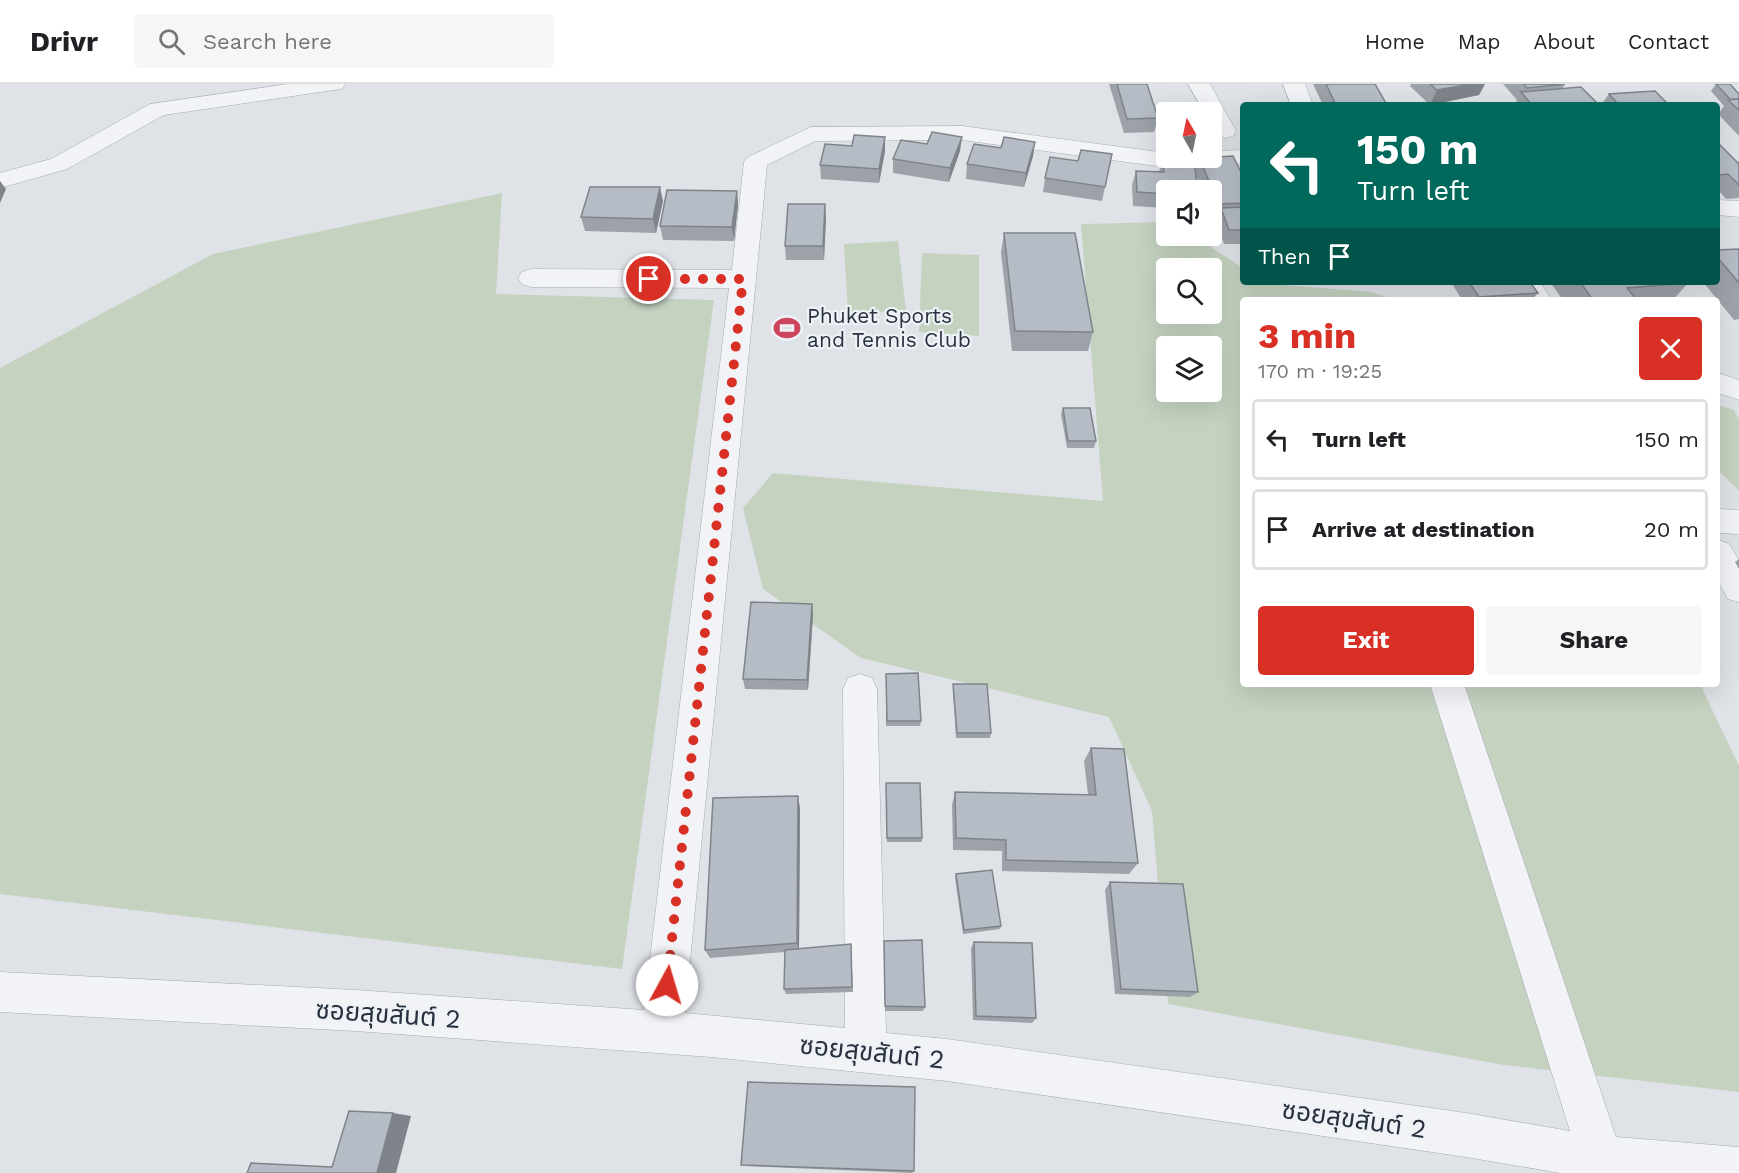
<!DOCTYPE html>
<html lang="en">
<head>
<meta charset="utf-8">
<style>
  :root { --surface:#fff; --page:#f6f6f6; --text:#202124; --muted:#757577; --line:#e0e0e0; --accent:#d93025 }
  body { margin:0; font-family:"Work Sans","Noto Sans Thai",sans-serif; background:var(--page); color:var(--text); height:100vh; display:flex; flex-direction:column; font-size:22px; white-space:nowrap }
  * { box-sizing:border-box; margin:0 }
  p { font-size:20px; color:var(--muted) }
  .icon { flex:none; width:33px; height:33px; fill:none; stroke:currentColor; stroke-width:2; stroke-linecap:round; stroke-linejoin:round }
  .map { position:relative; flex:1; overflow:hidden }
  .drawer { position:absolute; left:1240px; top:213px; width:480px; height:390px; display:flex; flex-direction:column; background:var(--surface); border-radius:6px; box-shadow:0 6px 24px #0002 }
  .drawer>* { flex:none }
  .guide { position:absolute; left:1240px; top:18px; width:480px; height:183px; border-radius:6px; box-shadow:0 6px 24px #0002; background:#00695c; color:#fff; overflow:hidden }
  .needle { width:39px; rotate:351deg }
  .fabs { position:absolute; left:1156px; top:18px; display:grid; gap:12px }
  .fabs a { display:grid; place-items:center; width:66px; height:66px; border-radius:6px; background:var(--surface); box-shadow:0 6px 24px #0002; font-size:30px }
  .pin { position:absolute; display:grid; place-items:center; width:51px; height:51px; color:#fff; margin:-26px; border:3px solid #fff; border-radius:50%; box-shadow:0 2px 6px #0007 }
  .me { position:absolute; width:66px; margin:-33px; rotate:6deg; stroke-linejoin:round; filter:drop-shadow(0 0 4px #0008) }
  .turn { display:flex; align-items:center; gap:21px; height:126px; padding:0 18px; font-size:27px }
  .turn .icon { width:78px; height:78px; stroke-width:2.5 }
  .turn b { display:block; font-size:42px; line-height:51px }
  .then { display:flex; align-items:center; height:57px; padding:0 18px; background:#0003; gap:12px; font-size:22px }
  .round { display:grid; place-items:center; flex:none; width:63px; height:63px; border-radius:6px; background:var(--page) }
  .summary { display:flex; align-items:center; justify-content:space-between; height:102px; padding:0 18px }
  h1 { font-size:36px; font-weight:700; line-height:45px; color:var(--accent) }
  .primary-button { display:flex; gap:12px; margin-top:auto; padding:12px 18px }
  .primary-button a { flex:1; height:69px; border-radius:6px; background:var(--accent); color:#fff; font-size:24px; font-weight:700; line-height:69px; text-align:center }
  .primary-button a+a { background:var(--page); color:var(--text) }
  ul { padding:0; list-style:none }
  li { display:flex; align-items:center; gap:18px; height:81px; margin:0 12px 9px; padding:0 6px; border:3px solid var(--line); border-radius:6px }
  li div { flex:1 }
  li b { display:block; font-size:22px }
  li em { font-style:normal }
  header { display:flex; align-items:center; gap:36px; box-sizing:border-box; height:84px; padding:0 30px; background:var(--surface); border-bottom:2px solid var(--line) }
  header strong { font-size:28px }
  nav { display:flex; gap:33px; margin-inline-start:auto; font-size:21px }
  .search { width:420px; height:54px; background:var(--page); display:flex; align-items:center; gap:15px; box-sizing:border-box; padding:0 21px; border-radius:6px; color:var(--muted); font-size:22px }
  .map>svg:first-child { display:block }
  .green { fill:#c5d2c0; fill-rule:evenodd }
  .lines { fill:none; stroke-linecap:round; stroke-linejoin:round }
  .minor-casing { stroke:#a4aab2; stroke-width:1 }
  .minor { fill:#f2f3f6; fill-rule:evenodd }
  .wall { fill:#9da2a9 }
  .shaded-wall { fill:#7f848a }
  .building { fill:#b6bcc5; stroke:#7f848a; stroke-width:1.5 }
  .route { stroke:#d93025; stroke-width:10; stroke-dasharray:0 18 }
  .labels { text-anchor:middle; stroke-width:4.5; stroke-linejoin:round; paint-order:stroke }
  .poi-label { font-size:21px; fill:#28313f; stroke:#eef2f6; text-anchor:start }
  .near-street-label { font-size:26px; fill:#28313f; stroke:#eef2f6 }
</style>
</head>
<body>
<header>
<strong>Drivr</strong>
<div class="search"><svg class="icon" aria-label="search" viewBox="0 0 24 24"><circle cx="10" cy="10" r="6"/><path d="M15 15l6 6"/></svg>Search here</div>
<nav><a>Home</a><a>Map</a><a>About</a><a>Contact</a></nav>
</header>
<div class="map">
<svg width="1739" height="1089" viewBox="0 0 1739 1089">
  <rect width="100%" height="100%" fill="#dfe3e8"/>
  <path class="green" d="M502 109 496 210 714 216 622 885 0 810V284L213 170Z
    M1167 138V152H1194L1243 184 1244 198 1371 208 1396 216H1244V600H1700L1739 682V1008L1504 981 1168 920 1152 727 1109 633 861 574 763 505 743 424 773 389 1103 417 1081 140ZM1167 184H1212V230H1167ZM1167 262H1212V308H1167Z
    M898 157 906 227 848 229 844 160Z
    M922 169 979 171V252L919 248Z
    M1718 321 1734 326 1739 335V407L1718 386Z"/>
  <g class="lines">
    <g class="minor-casing">
      <path id="minor" d="M288 0H345L342 5 334 6 164 31 67 85 0 104V89L51 75 150 20Z
        M1188 0H1210L1236 47 1233 52 1225 54 1217 52 1212 44V28H1204Z
        M1283 0H1305L1313 21H1291Z
        M962 42 1167 69V74H1212V67L1244 66V80L1164 83 962 56 815 57 767 81 685 929 845 944 843 605 848 594 860 590 872 594 877 605 886 949 947 955 1466 1029 1570 1047 1430 600H1464L1616 1053 1739 1063V1089H1560L1466 1073 947 997 711 973 356 947 0 928V888L356 906 644 926 729 204 531 203 522 200 518 194 522 188 531 185 732 186 744 78 748 73 811 43Z
        M1718 116 1739 117V133L1718 131Z
        M1514 198H1540L1552 216H1526Z
        M1718 289 1739 296V316L1718 309Z
        M1718 425 1739 426V450L1718 449Z
        M1718 456 1729 460 1739 476V518L1728 515 1718 497Z"/>
    </g>
    <use href="#minor" class="minor"/>
  </g>
  <path class="wall" d="M1109 0H1147L1157 32 1159 25 1167 28V60H1161L1156 41 1154 48 1124 49Z
    M1313 0H1375L1387 21H1323Z
    M1411 0H1485L1479 11 1430 21 1410 2Z
    M1503 0H1565L1562 5 1599 21H1514L1517 16Z
    M1716 0 1739 10V52L1718 30 1724 22 1711 7Z
    M1609 10 1669 21H1601Z
    M885 53V67L879 99 821 95 820 81 852 62Z
    M1035 58 1033 72 1024 103 966 95 967 80 1001 64Z
    M1718 62 1737 78 1739 77V114L1726 115 1718 106Z
    M960 67 949 98 893 89V75Z
    M1112 70 1102 117 1043 108 1045 94 1078 77Z
    M1199 74 1244 94V160H1224L1216 138 1217 134H1215L1212 128V106H1203L1195 89 1167 106V124L1133 122 1132 101 1136 87 1159 88 1162 76 1195 87Z
    M737 107 738 121 734 157 663 156 660 142Z
    M663 117 656 149 585 147 581 133Z
    M826 134 824 176H786L785 162Z
    M1004 149 1093 248 1088 267H1012L1001 169Z
    M1739 165V235L1734 236 1703 198H1718V174Z
    M1451 198H1530L1538 209 1532 216H1462Z
    M1550 198H1687L1688 199 1673 216H1563Z
    M1063 324 1096 357 1094 364H1067L1061 330Z
    M1739 475V485L1735 478Z
    M812 520 813 531 808 606 745 605 743 595Z
    M886 590 921 637 920 642H886Z
    M953 600 991 649 990 654H956L953 606Z
    M1091 664 1138 779 1129 790 1002 787V767L953 766 952 721 955 708 1088 711 1084 677Z
    M886 699 922 754V758H887Z
    M800 724 799 865 851 860 853 908 786 910 784 905 785 868 710 874 705 866Z
    M956 790 1001 842 1000 845 963 850 955 794Z
    M1110 798 1198 908 1190 913 1115 910 1105 806Z
    M974 858 1036 934 1032 939 973 936 971 864Z
    M884 863 925 923 923 927H885Z
    M741 1081 914 1087 912 1089 746 1082Z"/>
  <path class="shaded-wall" d="M1471 0H1485L1479 11 1430 21 1437 6Z
    M885 53V67L879 99V85Z
    M962 53 960 67 949 98 950 84Z
    M1035 58 1033 72 1024 103 1026 89Z
    M0 97 6 105 0 119Z
    M660 103 663 117 656 149 653 135Z
    M737 107 738 121 734 157 732 143Z
    M825 120 826 134 824 176 823 162Z
    M812 520 813 531 808 606 807 596Z
    M798 712 800 724 799 867 797 859Z
    M393 1029 411 1032 396 1089H377Z"/>
  <path class="building" d="M1117 0H1147L1158 34 1127 35Z
    M1326 0H1375L1387 21H1336Z
    M1430 0H1471L1437 6Z
    M1523 0H1565L1527 4Z
    M1716 0H1730L1739 10V15H1730Z
    M1581 3 1599 21H1532L1521 8Z
    M1655 7 1669 21H1619L1609 10Z
    M1739 15V26L1728 16Z
    M1159 25H1200L1201 28H1167V46H1165Z
    M932 48 962 53 950 84 893 75 901 56 927 60Z
    M854 51 885 53 879 85 820 81 825 60 852 62Z
    M1004 53 1035 58 1026 89 967 80 974 60 1001 64Z
    M1720 61 1739 80V101L1728 90 1718 91V62Z
    M1081 66 1112 70 1105 103 1045 94 1050 73 1078 77Z
    M1233 72 1244 94V119L1219 120 1199 74Z
    M1162 76 1194 78 1198 106H1167V110L1137 108 1136 87 1164 88Z
    M590 103H660L653 135 581 133Z
    M667 106 737 107 732 143 660 142Z
    M788 120H825L823 162H785Z
    M1244 123V146H1229L1221 124Z
    M1004 149H1075L1093 248 1015 247Z
    M1739 165V199L1718 174V166Z
    M1469 198H1530L1538 209 1479 213Z
    M1580 198H1687L1688 199 1627 204 1637 216H1593Z
    M1063 324H1090L1096 357H1068Z
    M751 518 812 520 807 596 743 595Z
    M918 589 921 637H887L886 590Z
    M953 600H987L991 649H957Z
    M1091 664 1124 665 1138 779 1006 776V756L956 754 955 708 1096 711Z
    M886 699H920L922 754H887Z
    M798 712 797 859 705 866 713 714Z
    M992 786 1001 842 964 846 956 790Z
    M1110 798 1183 800 1198 908 1121 905Z
    M922 856 925 923 885 922 884 857Z
    M974 858 1032 859 1036 934 976 932Z
    M851 860 852 903 784 905 785 866Z
    M748 998 915 1003 914 1087 741 1081Z
    M349 1027 393 1029 377 1089H247L251 1079 332 1083Z"/>
  <g class="lines">
    <path class="route" d="M649 195H743L667 901"/>
  </g>
  <defs>
    <g id="stadium-bare" transform="scale(2.07)"><path d="M0-5a6.5 5 0 1 0 0 10a6.5 5 0 1 0 0-10ZM-3.5-1.8h7v3.6h-7Z" fill="#cc455c" stroke="#eef2f6" stroke-width="2.5" paint-order="stroke"/></g>
  </defs>
  <g fill-rule="evenodd">
    <use href="#stadium-bare" x="787" y="244"/>
  </g>
  <g class="labels">
    <g class="poi-label">
      <text x="807" y="239">Phuket Sports<tspan x="807" dy="24">and Tennis Club</tspan></text>
    </g>
    <g class="near-street-label">
      <text transform="translate(388 930) rotate(4)" y="9">ซอยสุขสันต์ 2</text>
      <text transform="translate(872 968) rotate(6)" y="9">ซอยสุขสันต์ 2</text>
      <text transform="translate(1354 1035) rotate(8)" y="9">ซอยสุขสันต์ 2</text>
    </g>
  </g>
</svg>
<div class="fabs">
<a><svg class="needle" viewBox="-14 -14 28 28"><path d="M0-13l5 13h-10z" fill="#e53935"/><path d="M0 13l5-13h-10z" fill="#757577"/></svg></a>
<a><svg class="icon" aria-label="sound" viewBox="0 0 24 24"><path d="M4 9h4l5-4v14l-5-4H4zM17 9q2 3 0 6"/></svg></a>
<a><svg class="icon" aria-label="search" viewBox="0 0 24 24"><circle cx="10" cy="10" r="6"/><path d="M15 15l6 6"/></svg></a>
<a><svg class="icon" aria-label="layers" viewBox="0 0 24 24"><path d="M12 4l9 5-9 5-9-5zM3 14l9 5 9-5"/></svg></a>
</div>
<div class="pin" style="left:649px;top:195px;background:#d93025"><svg class="icon" aria-label="arrive" viewBox="0 0 24 24"><path d="M6 21V4h12l-3 4 3 4H6"/></svg></div>
<svg class="me" style="left:667px;top:901px" viewBox="-20 -20 40 40"><circle r="19" fill="#fff"/><path d="M0-13L10 11 0 6-10 11z" fill="#d93025"/></svg>
<div class="guide">
<div class="turn"><svg class="icon" aria-label="left" viewBox="0 0 24 24"><path d="M17 20v-9H6M10 6l-5 5 5 5"/></svg><div><b>150 m</b>Turn left</div></div>
<div class="then">Then<svg class="icon" aria-label="arrive" viewBox="0 0 24 24"><path d="M6 21V4h12l-3 4 3 4H6"/></svg></div>
</div>
<section class="drawer">
<div class="summary"><div><h1>3 min</h1><p>170 m · 19:25</p></div><a class="round" style="background:#d93025;color:#fff"><svg class="icon" aria-label="close" viewBox="0 0 24 24"><path d="M6 6l12 12M18 6L6 18"/></svg></a></div>
<ul>
<li><svg class="icon" aria-label="left" viewBox="0 0 24 24"><path d="M17 20v-9H6M10 6l-5 5 5 5"/></svg><div><b>Turn left</b></div><em>150 m</em></li>
<li><svg class="icon" aria-label="arrive" viewBox="0 0 24 24"><path d="M6 21V4h12l-3 4 3 4H6"/></svg><div><b>Arrive at destination</b></div><em>20 m</em></li>
</ul>
<div class="primary-button"><a>Exit</a><a>Share</a></div>
</section>
</div>
</body>
</html>
